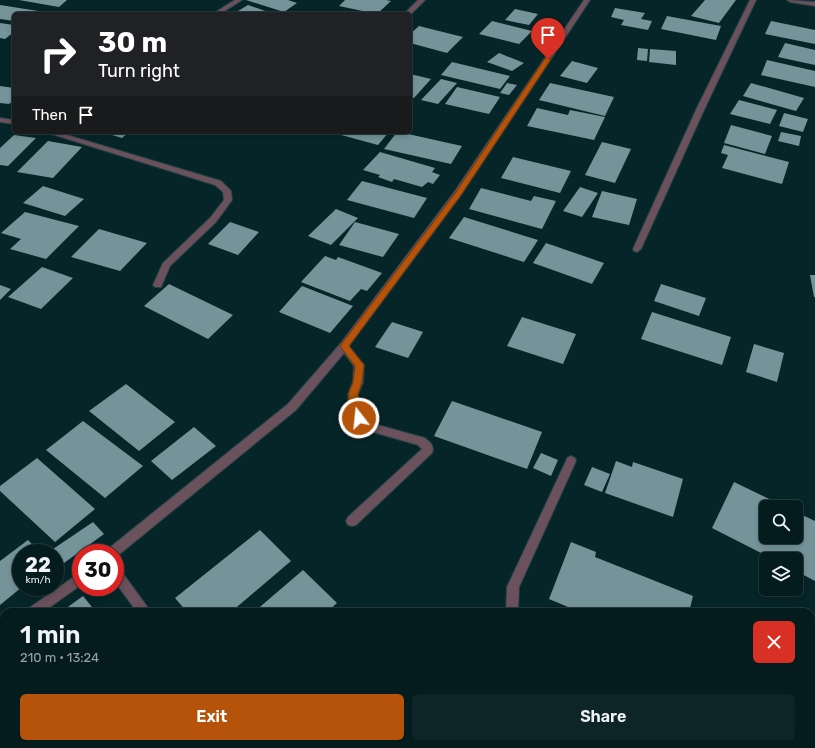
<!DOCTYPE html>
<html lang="en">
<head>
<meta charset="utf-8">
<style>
  :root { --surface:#041c1e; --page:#0d2527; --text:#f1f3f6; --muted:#97a1a4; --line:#253a3c; --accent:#b45309 }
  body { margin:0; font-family:Rubik,sans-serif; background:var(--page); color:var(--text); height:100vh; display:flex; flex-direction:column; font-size:15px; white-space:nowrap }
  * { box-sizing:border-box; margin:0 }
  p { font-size:13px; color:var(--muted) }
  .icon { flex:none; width:22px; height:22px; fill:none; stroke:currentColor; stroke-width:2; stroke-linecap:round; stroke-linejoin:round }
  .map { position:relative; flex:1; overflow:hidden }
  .panel { position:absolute; left:0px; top:608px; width:815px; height:140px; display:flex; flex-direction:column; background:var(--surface); border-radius:12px 12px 0 0; box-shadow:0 2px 6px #0003,0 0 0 1px var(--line) }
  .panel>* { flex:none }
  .top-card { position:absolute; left:12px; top:12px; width:400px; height:122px; border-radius:6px; box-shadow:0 2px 6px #0003,0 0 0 1px var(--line); background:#202124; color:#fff; overflow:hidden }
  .controls { position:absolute; left:759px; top:500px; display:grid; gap:8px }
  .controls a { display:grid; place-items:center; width:44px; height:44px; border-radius:6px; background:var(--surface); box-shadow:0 2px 6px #0003,0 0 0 1px var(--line); font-size:20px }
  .speed { position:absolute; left:12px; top:544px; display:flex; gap:8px; font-size:20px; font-weight:700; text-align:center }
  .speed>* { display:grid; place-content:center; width:52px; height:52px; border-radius:50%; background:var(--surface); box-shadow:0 2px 6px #0003,0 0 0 1px var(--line); line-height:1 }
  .speed small { font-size:10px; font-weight:400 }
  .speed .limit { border:6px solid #d22; background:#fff; color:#111 }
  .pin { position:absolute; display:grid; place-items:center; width:34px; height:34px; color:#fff; margin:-41px -17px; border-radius:50% 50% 50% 0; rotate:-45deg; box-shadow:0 0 4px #0007 }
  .pin .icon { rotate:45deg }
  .me { position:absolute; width:44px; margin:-22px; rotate:344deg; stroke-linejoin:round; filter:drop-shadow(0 0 3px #0008) }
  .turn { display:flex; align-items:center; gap:14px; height:84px; padding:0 20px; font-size:18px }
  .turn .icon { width:52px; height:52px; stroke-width:2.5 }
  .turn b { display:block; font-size:28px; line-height:34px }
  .then { display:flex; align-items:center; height:38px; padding:0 20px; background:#0003; gap:8px; font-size:15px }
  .round { display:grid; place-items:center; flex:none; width:42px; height:42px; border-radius:6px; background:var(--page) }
  .summary { display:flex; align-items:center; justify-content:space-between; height:68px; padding:0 20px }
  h1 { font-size:24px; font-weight:600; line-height:30px }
  .cta { display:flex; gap:8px; margin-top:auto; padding:8px 20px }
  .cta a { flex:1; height:46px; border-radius:6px; background:var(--accent); color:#fff; font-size:16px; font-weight:600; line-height:46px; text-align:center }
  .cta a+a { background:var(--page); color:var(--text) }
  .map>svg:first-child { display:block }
  .building { fill:#759499 }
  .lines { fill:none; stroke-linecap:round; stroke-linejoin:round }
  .minor-casing { stroke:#254245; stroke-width:2 }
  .minor { fill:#6a515c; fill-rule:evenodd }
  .route { fill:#b45309; stroke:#753606 }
</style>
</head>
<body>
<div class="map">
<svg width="815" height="748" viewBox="0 0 815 748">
  <rect width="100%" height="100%" fill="#062528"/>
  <path class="building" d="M19 0H67L59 7Z
    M246 0H288L297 3 284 12Z
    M345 0H386L391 1 377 14 339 6Z
    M705 0H736L719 23 691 16Z
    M0 5 51 13V14H14V21L0 19Z
    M248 5 274 14H233Z
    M615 8 645 13 641 19 652 21 648 30 621 25 624 20 611 17Z
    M515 9 538 14 529 25 505 20Z
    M667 16 721 26 716 40 661 29Z
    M492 21 532 31 519 44 479 34Z
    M771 21 815 30V44L765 34Z
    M0 23 14 25V32L5 39 0 38Z
    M419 26 463 37 447 53 410 43V34Z
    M785 43 815 50V65L778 57Z
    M638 48 648 49 647 61 637 60Z
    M650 49 676 51V65L649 62Z
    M499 53 524 63 512 71 487 62Z
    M767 60 815 71V87L761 75Z
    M572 61 598 68 587 83 560 76Z
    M452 62 510 76 500 89 441 75Z
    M410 74 431 79 414 98 410 97Z
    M441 79 457 83 438 104 421 100Z
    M507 83 517 85 509 95 500 93Z
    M550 83 614 97 605 116 539 100Z
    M751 83 804 98 796 111 743 96Z
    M0 86 14 88V100L9 104 0 103Z
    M457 87 500 97 489 114 445 104Z
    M739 100 777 110 770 124 730 114Z
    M537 108 568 115 570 110 605 117 594 140 527 126Z
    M784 113 808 119 803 132 779 126Z
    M731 125 772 136 765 154 724 143Z
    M102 132H129L122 138Z
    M330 132H389L378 145Z
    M397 132H399L462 146 451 164 384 149Z
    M781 132 801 136 799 146 778 141Z
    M14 135 36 138 8 166 0 165V148Z
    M48 141 82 147 53 178 17 172Z
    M602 142 631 149 615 183 585 175Z
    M724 145 789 162 782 184 722 168 728 155 721 153Z
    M380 152 435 168 432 172 440 175 433 184 428 182 422 187 394 179 392 182 378 177 380 175 363 170Z
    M513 157 571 171 560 193 501 178Z
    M362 181 427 198 414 218 347 200Z
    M43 186 84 199 65 216 23 203Z
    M580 187 598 193 582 217 563 211Z
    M481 188 531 201 534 196 556 201 542 229 469 209Z
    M602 191 637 199 629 225 592 217Z
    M336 209 358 218 331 245 308 236Z
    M25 212 79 226 46 259 10 249 21 239 1 233Z
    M464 217 538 240 524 262 449 238Z
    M230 222 259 232 238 255 208 244Z
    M355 222 399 234 383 257 339 245Z
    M99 229 147 243 120 271 71 257Z
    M546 243 604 263 592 284 533 263Z
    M325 256 336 260 338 257 382 273 367 291 361 289 350 301 301 282Z
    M42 267 73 278 41 309 8 297Z
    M810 275H815V297H814Z
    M169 284 233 315 208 339 144 306Z
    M661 284 706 298 699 316 654 301Z
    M0 285 11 289 0 300Z
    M302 286 353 306 330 333 279 312Z
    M652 312 731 337 722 365 641 339Z
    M522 317 576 334 563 364 507 346Z
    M392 322 423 332 408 358 375 347Z
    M754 344 784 353 777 382 746 372Z
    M126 384 175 422 139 451 89 411Z
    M452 401 542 432 527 469 434 436Z
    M83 421 143 466 105 498 46 450Z
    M194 427 216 446 172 480 151 461Z
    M541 453 558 460 551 476 533 468Z
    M37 458 95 509 55 542 0 491V486Z
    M616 461 632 467 633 462 683 479 673 517 605 493Z
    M592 467 610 474 602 492 584 485Z
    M734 482 786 507H766V537H796V512L815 521V581L796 571V559H773L712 528Z
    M93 522 104 534 64 563 53 549Z
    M260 530 291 561 231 612H187L175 598Z
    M28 540 40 553H21V587H22L0 605V561Z
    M571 542 596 552 595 557 693 596 689 612H580L549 599Z
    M303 570 337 603 327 612H254Z
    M83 596 96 612H61Z
    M811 643 815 644V703L811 701Z
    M4 656V693L0 687V659Z
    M0 723 4 730V744H12L15 748H0Z
    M41 744H110L104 748H43Z
    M147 744H201L204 748H142Z
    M277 744H293L289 748H281Z
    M307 744H392L388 748H303Z
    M669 744H770L769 748H670L668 747Z"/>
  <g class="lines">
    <g class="minor-casing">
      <path id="minor" d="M235 0H242L220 14 214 13Z
        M418 0H425L410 15 404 14Z
        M584 0H590L461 195 349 346 364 365 363 382 358 394 359 410 367 422 425 438C430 442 435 446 432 453L356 525 352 526 348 525 346 521 348 517 422 449 418 445 359 428 349 411 348 394 353 382 354 366 344 353 296 410 116 557H115V553H106L108 549 288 404 341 343 455 191Z
        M750 0H756L704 110 641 249 637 252 634 251 633 249 696 110Z
        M787 0 815 2V6L790 2Z
        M0 118 14 120V124L0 122Z
        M45 132H57L221 181 231 191 232 200 216 222 170 266 161 287H155L153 285 163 263 210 218 224 200 223 192 215 185Z
        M571 456 575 458 576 461 519 587 518 612H506L507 587 566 461 567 458Z
        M115 566 119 568 151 612H137L115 582Z
        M81 572V585L43 612H27L29 608Z
        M4 626V640L0 641V627Z
        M239 744H254L256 748H241Z
        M518 744H532V748H518Z"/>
    </g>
    <use href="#minor" class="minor"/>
  </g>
  <path class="route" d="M546 57 551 59 461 195 349 346 364 365 362 382 358 394V410L363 418 362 420C349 425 347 402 349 394 349 390 352 386 353 382 354 377 354 371 355 366L340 346 456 192Z"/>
</svg>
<div class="controls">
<a><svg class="icon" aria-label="search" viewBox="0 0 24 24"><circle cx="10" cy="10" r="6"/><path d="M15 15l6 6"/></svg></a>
<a><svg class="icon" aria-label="layers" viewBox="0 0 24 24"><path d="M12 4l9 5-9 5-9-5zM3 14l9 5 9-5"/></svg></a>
</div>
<div class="speed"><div>22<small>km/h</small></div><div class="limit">30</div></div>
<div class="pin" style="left:548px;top:59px;background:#d93025"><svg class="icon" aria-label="arrive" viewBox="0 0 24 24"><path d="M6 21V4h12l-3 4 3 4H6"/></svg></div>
<svg class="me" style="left:359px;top:418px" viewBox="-20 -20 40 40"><circle r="17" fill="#b45309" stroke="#fff" stroke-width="3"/><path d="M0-11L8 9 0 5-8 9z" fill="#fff"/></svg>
<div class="top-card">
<div class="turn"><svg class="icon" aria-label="right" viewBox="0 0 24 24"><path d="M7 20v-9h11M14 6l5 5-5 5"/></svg><div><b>30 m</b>Turn right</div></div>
<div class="then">Then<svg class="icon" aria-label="arrive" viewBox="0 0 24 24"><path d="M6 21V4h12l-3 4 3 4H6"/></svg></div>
</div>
<section class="panel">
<div class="summary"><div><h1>1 min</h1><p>210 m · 13:24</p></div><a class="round" style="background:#d93025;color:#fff"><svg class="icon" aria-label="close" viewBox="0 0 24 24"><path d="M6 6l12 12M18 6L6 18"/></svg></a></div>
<div class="cta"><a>Exit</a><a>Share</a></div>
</section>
</div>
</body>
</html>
